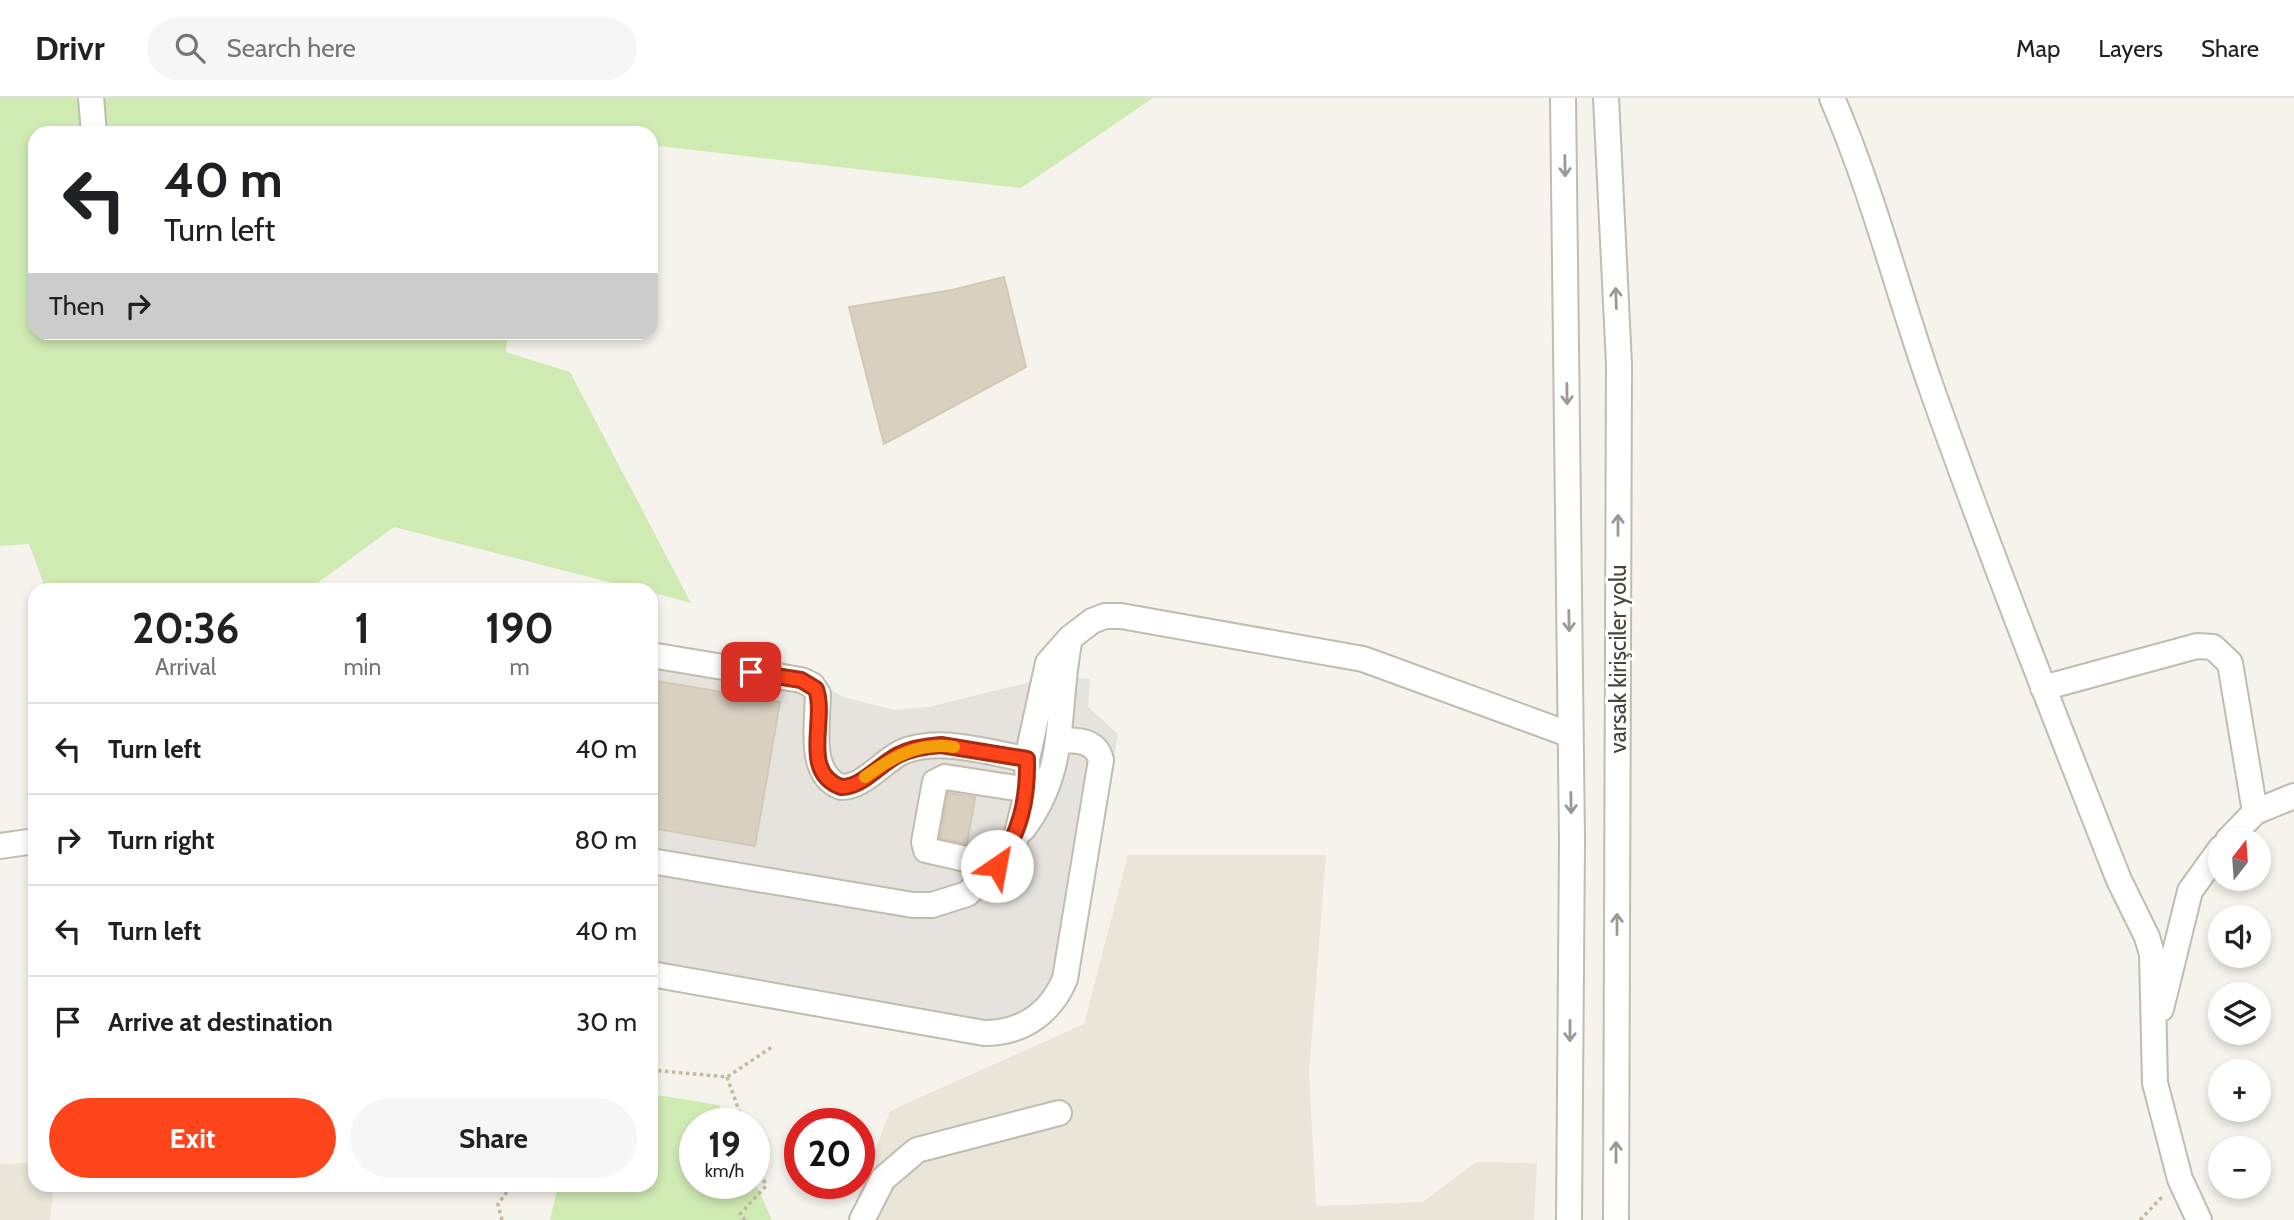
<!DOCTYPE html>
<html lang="en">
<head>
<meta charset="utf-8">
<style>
  :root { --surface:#fff; --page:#f6f6f6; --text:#202124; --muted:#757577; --line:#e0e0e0; --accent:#fe441a }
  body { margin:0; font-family:Cabin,sans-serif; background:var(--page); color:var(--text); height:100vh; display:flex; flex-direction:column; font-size:26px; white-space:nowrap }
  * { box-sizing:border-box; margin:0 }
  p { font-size:23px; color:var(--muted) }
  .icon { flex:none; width:38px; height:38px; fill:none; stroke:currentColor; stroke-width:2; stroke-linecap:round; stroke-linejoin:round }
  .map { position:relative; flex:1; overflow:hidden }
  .side { position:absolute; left:28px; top:485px; width:630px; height:609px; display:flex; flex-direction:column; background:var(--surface); border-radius:21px; box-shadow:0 4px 10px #0003 }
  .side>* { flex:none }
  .top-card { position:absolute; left:28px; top:28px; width:630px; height:214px; border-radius:21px; box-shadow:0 4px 10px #0003; background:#fff; color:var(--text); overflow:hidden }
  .needle { width:46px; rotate:17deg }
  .tools { position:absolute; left:2208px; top:730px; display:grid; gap:14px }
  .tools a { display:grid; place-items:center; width:63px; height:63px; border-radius:50%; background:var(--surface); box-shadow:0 4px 10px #0003; font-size:35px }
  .speed { position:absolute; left:679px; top:1010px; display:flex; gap:14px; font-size:35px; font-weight:700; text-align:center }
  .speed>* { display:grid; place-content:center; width:91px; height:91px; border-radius:50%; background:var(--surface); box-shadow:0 4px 10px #0003; line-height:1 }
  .speed small { font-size:18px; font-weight:400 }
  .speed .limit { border:10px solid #d22; background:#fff; color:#111 }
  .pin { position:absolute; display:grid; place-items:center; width:60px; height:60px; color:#fff; margin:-30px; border-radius:14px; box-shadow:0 4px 10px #0006 }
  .me { position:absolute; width:77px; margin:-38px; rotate:33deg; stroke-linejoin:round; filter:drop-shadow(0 0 5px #0008) }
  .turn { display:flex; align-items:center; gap:24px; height:147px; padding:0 21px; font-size:32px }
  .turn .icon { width:91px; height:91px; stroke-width:2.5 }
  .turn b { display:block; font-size:49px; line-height:60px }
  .then { display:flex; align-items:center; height:66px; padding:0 21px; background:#0003; gap:14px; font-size:26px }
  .eta { display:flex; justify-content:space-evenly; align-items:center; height:119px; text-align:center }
  .eta b { font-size:42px; font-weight:800; line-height:49px }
  .action { display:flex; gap:14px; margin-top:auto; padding:14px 21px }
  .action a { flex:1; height:80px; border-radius:42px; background:var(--accent); color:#fff; font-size:28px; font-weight:800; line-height:80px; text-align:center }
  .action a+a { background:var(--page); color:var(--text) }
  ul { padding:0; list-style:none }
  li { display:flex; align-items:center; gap:21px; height:91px; padding:0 21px; border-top:2px solid var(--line) }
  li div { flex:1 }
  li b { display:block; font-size:26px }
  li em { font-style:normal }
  header { display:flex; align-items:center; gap:42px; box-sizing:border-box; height:98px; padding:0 35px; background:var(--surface); border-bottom:2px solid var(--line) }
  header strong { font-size:33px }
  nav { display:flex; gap:38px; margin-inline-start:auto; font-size:24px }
  .search { width:490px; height:63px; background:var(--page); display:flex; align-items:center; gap:18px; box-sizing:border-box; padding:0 24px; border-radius:38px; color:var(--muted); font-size:26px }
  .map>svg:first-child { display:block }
  .residential { fill:#eae5d9 }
  .industrial { fill:#e6e2dd }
  .green { fill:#d0eab4 }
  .building { fill:#d8d0c0; stroke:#d3c8b3; stroke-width:2 }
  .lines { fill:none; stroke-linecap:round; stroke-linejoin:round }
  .minor-casing { stroke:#c2bcad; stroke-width:28 }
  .path { stroke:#c4b89e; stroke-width:3.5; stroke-dasharray:3.5 3.5; stroke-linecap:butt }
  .minor { stroke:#fff; stroke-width:24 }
  .oneway { stroke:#9c9892 }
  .route-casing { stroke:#a52c11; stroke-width:18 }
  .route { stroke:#fe441a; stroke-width:12 }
  .slow { stroke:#f59e0b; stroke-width:12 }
  .labels { text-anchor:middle; stroke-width:6; stroke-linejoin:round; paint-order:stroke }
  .street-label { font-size:23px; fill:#4b4439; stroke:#fff }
</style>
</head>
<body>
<header>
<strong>Drivr</strong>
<div class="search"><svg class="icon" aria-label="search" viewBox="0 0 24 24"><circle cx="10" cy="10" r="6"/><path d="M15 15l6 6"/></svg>Search here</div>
<nav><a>Map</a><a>Layers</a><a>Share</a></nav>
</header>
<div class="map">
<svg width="2294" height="1122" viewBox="0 0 2294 1122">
  <rect width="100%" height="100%" fill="#f6f3ec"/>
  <path class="residential" d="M1128 757H1326L1309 974 1316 1108 1423 1104 1476 1064 1537 1065 1534 1122H849L890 1013 1084 926Z
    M35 1065V1087H54L50 1122H0V1066Z"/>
  <path class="industrial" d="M651 547 825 588 843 599 894 612 929 609 1055 578 1090 581 1088 609 1118 636 1080 870 1073 890 1051 925 1019 942 998 946 976 945 651 889Z"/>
  <path class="green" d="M0 0H1153L1021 90 651 47V35H35V234L508 235 506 254 570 274 691 505 651 494V492H640L394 429 308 492H46L29 446 0 448Z
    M651 996 719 1007 728 1025 695 1026V1085H754V1082L772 1122H550L558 1087H651Z"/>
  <path class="building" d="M1004 179 1026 269 884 346 849 209 952 192Z
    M651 582 780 604 755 748 651 730Z
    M948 695 975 699 967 746 940 740Z"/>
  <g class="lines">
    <g class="minor-casing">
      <path id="minor" d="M91 0 94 35
        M1563 0 1572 743 1569 1122
        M1606 0 1619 266 1616 1122
        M1832 0C1872 92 1897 191 1930 286 1989 453 2054 617 2119 782L2147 839 2152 856 2155 985 2180 1081 2199 1122
        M651 557 801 582 812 587 818 596C818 625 807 676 841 689 863 690 883 663 902 654 941 638 988 655 1027 661
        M2043 590 2197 548 2213 549 2230 565 2255 714
        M1023 731C1070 669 1055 611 1070 540
        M2228 742 2255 714 2294 698
        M0 748 35 743
        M651 763 913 807H932L967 796 997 768 1015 743 1028 692 1027 661 1048 565 1070 540 1092 523 1105 518H1121L1363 561 1571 637
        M997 768 926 752 924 744 935 684 945 679 1028 692
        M651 876 984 935C1022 935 1050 916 1065 881L1101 662C1096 642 1077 642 1059 642
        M2161 911 2190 793 2221 750
        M862 1122 883 1081 917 1052 1059 1015"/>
    </g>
    <path class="path" d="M651 972 727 979 772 949
      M727 979 744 1026
      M502 1122 498 1106 512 1087
      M745 1122 740 1116 766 1088 754 1055
      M2140 1122 2164 1097"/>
    <use href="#minor" class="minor"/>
  </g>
  <defs><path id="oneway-shaft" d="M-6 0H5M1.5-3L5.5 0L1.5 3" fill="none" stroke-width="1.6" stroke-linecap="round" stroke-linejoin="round" transform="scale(1.75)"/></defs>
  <g class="oneway">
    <use href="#oneway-shaft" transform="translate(1565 68) rotate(89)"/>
    <use href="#oneway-shaft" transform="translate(1616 200) rotate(-92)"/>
    <use href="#oneway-shaft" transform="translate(1567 296) rotate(89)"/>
    <use href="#oneway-shaft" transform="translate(1618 427) rotate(-90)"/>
    <use href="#oneway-shaft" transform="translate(1569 523) rotate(89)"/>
    <use href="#oneway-shaft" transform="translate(1571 705) rotate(89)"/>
    <use href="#oneway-shaft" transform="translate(1617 826) rotate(-90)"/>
    <use href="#oneway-shaft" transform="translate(1570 933) rotate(90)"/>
    <use href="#oneway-shaft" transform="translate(1616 1054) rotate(-90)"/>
  </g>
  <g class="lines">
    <g class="route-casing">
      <path id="route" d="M751 574 801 582 816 591C827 622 800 674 841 689 861 690 880 666 898 657 912 650 926 648 941 647L1027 661C1028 702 1020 735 997 768"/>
    </g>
    <use href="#route" class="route"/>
    <path class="slow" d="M865 679C893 659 918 644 954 649"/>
  </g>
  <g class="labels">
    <g class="street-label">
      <text transform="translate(1618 561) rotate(-90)" y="8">varsak kirişciler yolu</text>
    </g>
  </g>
</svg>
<div class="tools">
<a><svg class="needle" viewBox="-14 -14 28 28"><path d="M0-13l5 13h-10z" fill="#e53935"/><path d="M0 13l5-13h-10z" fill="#757577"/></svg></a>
<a><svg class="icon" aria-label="sound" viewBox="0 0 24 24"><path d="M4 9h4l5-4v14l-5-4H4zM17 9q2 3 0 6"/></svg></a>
<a><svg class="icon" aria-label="layers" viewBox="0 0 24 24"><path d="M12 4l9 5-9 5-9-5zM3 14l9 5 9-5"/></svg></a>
<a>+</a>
<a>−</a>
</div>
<div class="speed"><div>19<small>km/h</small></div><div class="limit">20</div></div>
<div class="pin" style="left:751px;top:574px;background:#d93025"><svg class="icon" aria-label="arrive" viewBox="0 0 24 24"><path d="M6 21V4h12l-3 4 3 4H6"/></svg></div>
<svg class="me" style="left:997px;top:768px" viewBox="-20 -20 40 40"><circle r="19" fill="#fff"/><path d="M0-13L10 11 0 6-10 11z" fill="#fe441a"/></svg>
<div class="top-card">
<div class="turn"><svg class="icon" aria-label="left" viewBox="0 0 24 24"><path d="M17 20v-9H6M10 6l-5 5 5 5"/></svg><div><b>40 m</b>Turn left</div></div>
<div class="then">Then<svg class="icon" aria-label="right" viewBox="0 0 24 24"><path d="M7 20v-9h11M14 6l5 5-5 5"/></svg></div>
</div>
<section class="side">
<div class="eta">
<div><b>20:36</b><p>Arrival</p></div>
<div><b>1</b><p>min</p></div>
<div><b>190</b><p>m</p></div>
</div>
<ul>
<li><svg class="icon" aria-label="left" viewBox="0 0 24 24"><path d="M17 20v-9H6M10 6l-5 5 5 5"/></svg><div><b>Turn left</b></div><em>40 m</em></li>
<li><svg class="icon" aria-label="right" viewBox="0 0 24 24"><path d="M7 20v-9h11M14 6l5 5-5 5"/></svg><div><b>Turn right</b></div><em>80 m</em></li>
<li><svg class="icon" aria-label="left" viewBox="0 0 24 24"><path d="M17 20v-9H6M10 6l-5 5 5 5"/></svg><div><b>Turn left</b></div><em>40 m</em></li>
<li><svg class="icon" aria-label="arrive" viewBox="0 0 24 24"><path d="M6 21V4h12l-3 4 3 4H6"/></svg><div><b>Arrive at destination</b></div><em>30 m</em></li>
</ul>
<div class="action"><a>Exit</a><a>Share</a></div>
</section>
</div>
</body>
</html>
